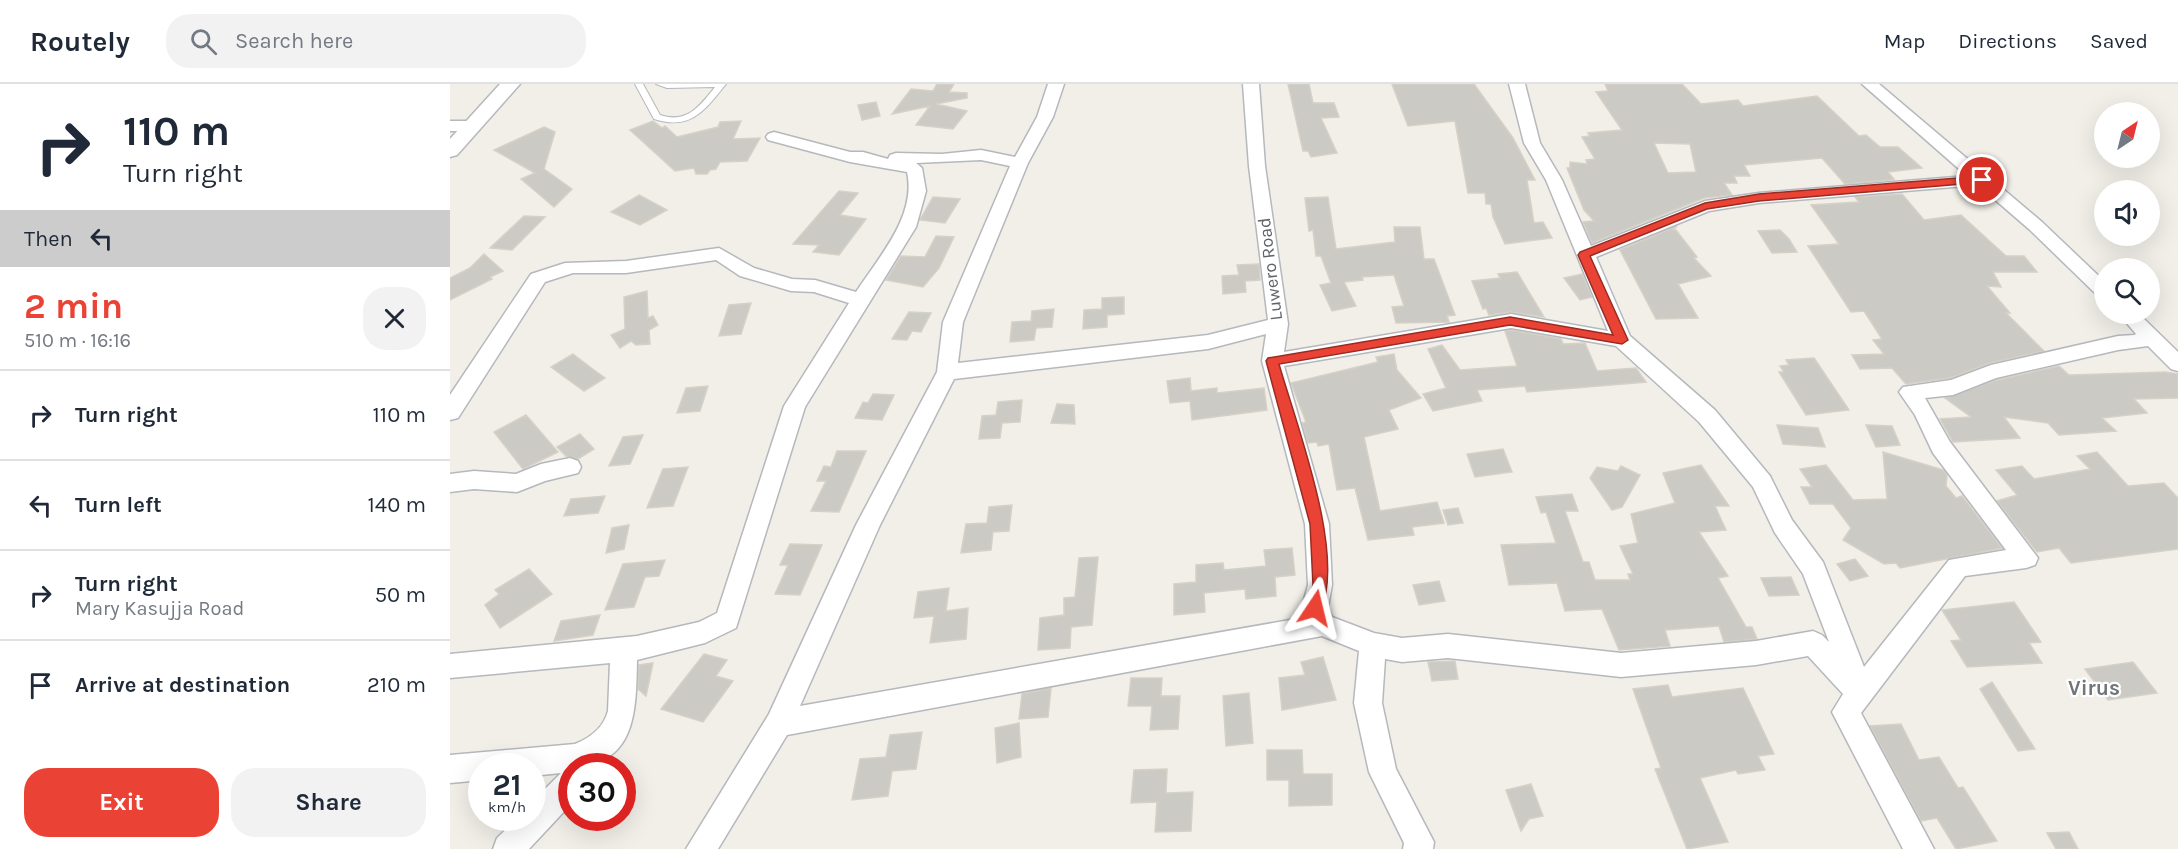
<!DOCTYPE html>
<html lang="en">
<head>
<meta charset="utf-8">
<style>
  :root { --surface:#fff; --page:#f2f2f3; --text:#1f2937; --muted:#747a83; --line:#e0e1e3; --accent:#ea4335 }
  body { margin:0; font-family:Karla,sans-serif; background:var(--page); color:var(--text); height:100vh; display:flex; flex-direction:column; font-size:22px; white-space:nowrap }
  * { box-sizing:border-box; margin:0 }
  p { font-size:20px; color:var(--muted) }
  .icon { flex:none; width:33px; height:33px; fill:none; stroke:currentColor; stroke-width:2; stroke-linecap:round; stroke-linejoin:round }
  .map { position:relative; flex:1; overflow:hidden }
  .side { display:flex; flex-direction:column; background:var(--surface); width:450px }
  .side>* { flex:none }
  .guide { background:#fff; color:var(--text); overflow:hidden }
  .needle { width:39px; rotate:35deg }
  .controls { position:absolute; left:1644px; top:18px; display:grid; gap:12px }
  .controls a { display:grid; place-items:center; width:66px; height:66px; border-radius:50%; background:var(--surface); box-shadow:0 6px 24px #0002; font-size:30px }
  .speed { position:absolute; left:18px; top:669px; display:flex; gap:12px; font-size:30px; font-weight:700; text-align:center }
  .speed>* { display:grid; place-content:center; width:78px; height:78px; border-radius:50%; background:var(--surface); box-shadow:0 6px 24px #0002; line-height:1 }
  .speed small { font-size:15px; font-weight:400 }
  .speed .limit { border:9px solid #d22; background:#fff; color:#111 }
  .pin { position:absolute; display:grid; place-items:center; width:51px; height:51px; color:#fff; margin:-26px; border:3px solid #fff; border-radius:50%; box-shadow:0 2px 6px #0007 }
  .me { position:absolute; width:66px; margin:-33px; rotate:10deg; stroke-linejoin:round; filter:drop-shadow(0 0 4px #0008) }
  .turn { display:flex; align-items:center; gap:21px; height:126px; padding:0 24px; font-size:27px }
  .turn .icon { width:78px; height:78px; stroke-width:2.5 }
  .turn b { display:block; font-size:42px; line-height:51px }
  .then { display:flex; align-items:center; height:57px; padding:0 24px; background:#0003; gap:12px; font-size:22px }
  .round { display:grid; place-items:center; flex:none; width:63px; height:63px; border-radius:24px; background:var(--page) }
  .overview { display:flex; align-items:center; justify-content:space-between; height:102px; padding:0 24px }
  h1 { font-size:36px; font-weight:700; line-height:45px; color:var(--accent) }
  .primary-button { display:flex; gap:12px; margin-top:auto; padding:12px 24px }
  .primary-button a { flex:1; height:69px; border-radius:24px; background:var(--accent); color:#fff; font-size:24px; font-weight:700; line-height:69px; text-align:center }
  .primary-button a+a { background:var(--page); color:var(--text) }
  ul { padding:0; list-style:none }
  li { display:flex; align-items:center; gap:18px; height:90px; padding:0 24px; border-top:2px solid var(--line) }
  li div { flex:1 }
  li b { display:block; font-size:22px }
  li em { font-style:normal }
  header { display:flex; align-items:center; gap:36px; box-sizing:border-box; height:84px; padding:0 30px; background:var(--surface); border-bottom:2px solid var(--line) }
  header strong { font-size:28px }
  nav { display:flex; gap:33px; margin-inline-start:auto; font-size:21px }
  .search { width:420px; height:54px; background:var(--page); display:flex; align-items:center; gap:15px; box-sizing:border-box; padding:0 21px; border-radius:24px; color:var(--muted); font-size:22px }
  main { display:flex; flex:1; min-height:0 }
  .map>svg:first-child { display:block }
  .building { fill:#cccac5; stroke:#d6d1c6; stroke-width:1.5; fill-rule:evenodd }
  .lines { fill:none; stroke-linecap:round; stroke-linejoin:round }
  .service-casing { stroke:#b5b8bc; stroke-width:2 }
  .minor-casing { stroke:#b5b8bc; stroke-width:3 }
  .tertiary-casing { stroke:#b5b8bc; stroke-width:3 }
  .service { fill:#fff; fill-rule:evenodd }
  .minor { fill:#fff; fill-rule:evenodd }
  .tertiary { fill:#fff; fill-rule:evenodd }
  .route { fill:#ea4335; stroke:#982c22; stroke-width:1.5 }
  .labels { text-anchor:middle; stroke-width:4.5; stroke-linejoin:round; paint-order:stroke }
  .street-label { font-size:18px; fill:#5f6368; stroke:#fff }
  .quarter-label { font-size:21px; font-weight:bold; fill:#70757a; stroke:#fff }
</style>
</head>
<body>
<header>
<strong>Routely</strong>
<div class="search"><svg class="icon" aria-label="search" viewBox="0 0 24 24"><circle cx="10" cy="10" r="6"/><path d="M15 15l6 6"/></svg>Search here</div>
<nav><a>Map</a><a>Directions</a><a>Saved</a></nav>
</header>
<main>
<section class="side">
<div class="guide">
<div class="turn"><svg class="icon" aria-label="right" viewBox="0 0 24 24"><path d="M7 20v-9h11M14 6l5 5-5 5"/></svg><div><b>110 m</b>Turn right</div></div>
<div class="then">Then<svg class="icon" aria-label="left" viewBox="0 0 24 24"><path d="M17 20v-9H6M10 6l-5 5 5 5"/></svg></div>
</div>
<div class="overview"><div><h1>2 min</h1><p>510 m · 16:16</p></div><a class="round"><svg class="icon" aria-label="close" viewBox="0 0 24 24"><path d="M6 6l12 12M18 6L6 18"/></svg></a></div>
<ul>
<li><svg class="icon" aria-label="right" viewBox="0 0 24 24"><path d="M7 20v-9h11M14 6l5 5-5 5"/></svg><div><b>Turn right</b></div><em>110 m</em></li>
<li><svg class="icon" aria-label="left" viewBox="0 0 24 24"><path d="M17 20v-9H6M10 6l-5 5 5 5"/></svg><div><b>Turn left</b></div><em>140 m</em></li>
<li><svg class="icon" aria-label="right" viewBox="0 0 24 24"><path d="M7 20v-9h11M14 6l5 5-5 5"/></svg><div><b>Turn right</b><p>Mary Kasujja Road</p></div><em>50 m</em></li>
<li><svg class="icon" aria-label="arrive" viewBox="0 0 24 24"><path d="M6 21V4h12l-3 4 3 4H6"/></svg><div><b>Arrive at destination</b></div><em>210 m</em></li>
</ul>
<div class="primary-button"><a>Exit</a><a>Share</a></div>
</section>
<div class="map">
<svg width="1728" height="765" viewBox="0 0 1728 765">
  <rect width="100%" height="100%" fill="#f1efe8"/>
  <path class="building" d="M487 0H504L499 8 517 9V14L486 20 517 27 503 45 466 41 480 22 442 30 461 5 483 7Z
    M838 0H859L863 19H884L889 33 871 34 887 69 861 73 858 67H853Z
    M942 0H1024L1063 54 1085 96H1077L1084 139 1093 138 1102 154 1055 160 1043 133 1041 120H1036L1035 109H1018L1005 37 958 42Z
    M1155 0H1232L1251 20 1288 16 1293 22 1367 12 1409 52 1416 51 1430 63H1448L1472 84 1438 88 1444 95 1440 96 1395 100 1372 74 1294 81 1300 92H1284L1287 99H1274L1282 111 1254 114 1142 159 1133 138 1144 137 1134 126 1117 84H1120V78L1137 80 1136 76 1145 75 1132 53 1140 52 1138 49 1172 46 1146 8 1158 7ZM1204 59 1240 60 1246 88 1218 89Z
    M426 18 430 32 412 36 408 21Z
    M203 37 212 44 215 42 227 53 268 43 270 38 291 37 283 55 310 54 297 77 270 78 266 85 260 86 257 90H246L244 84 225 87 180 46Z
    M94 43 105 48 94 85 122 105 104 123 71 95 85 89 44 66Z
    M389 107 408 109 390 131 416 135 389 171 363 168 369 161 343 160Z
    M1452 110 1474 136 1511 131 1556 172H1574L1587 188H1543L1551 203 1537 202 1560 229H1556L1594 267 1540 279 1500 294 1456 300 1442 284 1410 285 1402 271 1434 270 1423 256 1432 255 1414 227 1401 228 1358 162 1389 160 1361 121 1409 118 1405 113Z
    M189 111 217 126 190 141 161 128Z
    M483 113 510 115 495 139 470 136Z
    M878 113 886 165 945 158 944 143H970L974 175H984L1005 231 997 232 999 238 946 239 942 223 954 222 944 191 912 193 913 196 894 198 906 222 882 227 870 201 881 199 871 172H866L863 146 859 147 855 114Z
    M74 132 95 133 62 166 40 164Z
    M1227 142 1223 146H1226L1247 173 1244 174 1261 192 1228 200 1248 234 1206 235 1170 166Z
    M1330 146 1339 155 1347 168 1322 169 1308 147Z
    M486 152 504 153 489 184 473 203 436 196 451 172 475 173Z
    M34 170 53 187 40 193 42 195 0 216V194L20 184Z
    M809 180 810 196 795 197 796 208 773 210 772 192 789 191 787 181Z
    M1067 188 1094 233 1061 228 1039 231 1036 224 1033 225 1022 197 1050 194 1048 190Z
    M1132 190 1142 213 1130 216 1114 194Z
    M197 207 198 234 203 232 208 241 199 246 200 260 186 261 181 257 170 264 161 251 175 245 174 213Z
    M674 213V230L657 231V243L633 245 634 226 652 225V214Z
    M301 219 291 250 269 252 279 221Z
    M604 225 602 243 586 244 584 256 560 258 562 238 581 237 582 227Z
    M459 228 481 229 471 248 462 247 457 256 442 255Z
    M1061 246 1111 255 1113 260 1135 259 1147 287 1186 284 1196 298 1077 308 1075 302 1027 306 1032 317 983 327 973 310 996 304 978 265 992 261 1010 286 1067 282 1055 247Z
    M123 270 144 286 155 294 134 307 101 283Z
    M944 270 947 286 971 314 939 326 948 345 914 353 930 427 987 418 994 439 962 443 964 451 918 456 905 404 887 406 879 360 868 362 867 358 858 359 852 339 856 338 841 299 928 278 926 273Z
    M1364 274 1399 326 1356 331 1329 288H1334L1330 282 1339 281 1336 276Z
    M1609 282 1619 291 1715 288 1728 290V314L1684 315 1697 329 1652 334 1666 347 1609 351 1598 339 1554 333 1570 354 1503 358 1490 335 1521 333 1495 314 1547 296Z
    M740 294 741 307 767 304V309L814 304 817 326 742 336 740 317 720 319 717 297Z
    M258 302 250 327 227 329 236 304Z
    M423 310 444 311 432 336 405 334 413 318 418 319Z
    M572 316 570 338 552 339 550 354 529 355 532 332 546 331 548 318Z
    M607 320 624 321 625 340 601 339Z
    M76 331 108 368 73 385 44 348Z
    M1327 341 1368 344 1375 363 1333 360Z
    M1416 341 1442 342 1450 361 1426 363Z
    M130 350 144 365 128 375 116 372 107 363Z
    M193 351 180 380 159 382 173 353Z
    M1053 365 1062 388 1025 393 1017 370Z
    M387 367H416L389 428 361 427 376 397H367L374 382 381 383Z
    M1433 368 1493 386 1497 391 1496 402 1506 414 1512 412 1552 464 1450 484 1446 479 1434 480 1393 456 1401 444 1383 420H1360L1351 403H1362L1350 385 1376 381 1403 416 1437 415Z
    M1647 368 1678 402 1714 399 1728 414V465L1621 479 1609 464 1587 468 1547 417 1567 411 1546 386 1572 382 1584 395 1640 385 1627 372Z
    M1251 381 1279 422H1265L1276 446 1249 448 1278 492 1268 494 1296 543H1302L1307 555 1274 558 1269 542 1215 546 1220 562 1169 566 1152 525 1115 527 1107 499 1059 501 1051 461 1106 459 1096 428 1091 429 1086 413 1122 410 1128 427H1115L1133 478H1139L1145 496H1180L1178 490H1183L1170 462 1188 459 1181 430 1225 419 1213 389Z
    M1171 382 1190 391 1172 423 1162 426 1140 394 1147 383 1168 387Z
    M238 383 223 422 197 424 213 385Z
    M155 412 148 429 114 432 121 415Z
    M562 421 559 447 543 448 541 466 511 469 516 440 537 439 539 423Z
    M1008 424 1013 439 998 441 993 426Z
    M179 441 174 465 156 469 162 444Z
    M340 460 372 461 350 511 325 510 338 481H330Z
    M842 464 845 491 825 493 826 512 796 515 795 505 754 509 755 528 724 531V500L746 498V481L773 479 774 486 816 482 814 466Z
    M648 473 642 541 621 543 620 564 588 566 590 534 614 531V514L625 513 629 474Z
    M1405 475 1418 492 1400 497 1387 480Z
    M215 476 209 492 195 493 184 523 155 526 173 480Z
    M79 485 102 510 50 544 35 521 49 510 45 506Z
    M1341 493 1349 511 1319 512 1311 494Z
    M989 497 995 517 969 521 963 501Z
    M499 504 496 527 518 524 516 555 480 559 484 532 464 534 468 508Z
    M1564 518 1591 558 1579 559 1592 579 1517 583 1501 557 1511 556 1492 526Z
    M150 531 143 551 104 557 111 537Z
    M254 570 277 576 266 592 283 597 253 638 211 625Z
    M873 573 886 616 832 626 829 594 855 591 851 578Z
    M1005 577 1008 595 982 597 978 578Z
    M1683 578 1707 609 1658 616 1635 585Z
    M203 579 196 612 188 605 189 581Z
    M681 594H712L711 612H730L728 645 700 646 702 622H678Z
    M1542 598 1585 665 1568 667 1530 605Z
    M1218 601 1222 613 1293 604 1324 670 1308 672 1315 686 1288 690 1286 686 1250 694 1278 758 1237 765 1205 685 1211 684 1183 605Z
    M601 604 598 633 569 635 572 610Z
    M799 609 803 659 776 662 773 612Z
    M569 639 571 673 547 679 545 644Z
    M1451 640 1469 676 1489 673 1508 704 1513 703 1547 757 1506 765 1487 734 1471 737 1420 642Z
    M472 648 466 685 442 687 438 712 402 716 410 675 436 673 440 651Z
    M817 666H852L853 690H882V721L839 722V696H817Z
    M717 685 716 709 743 708 741 747 705 748 707 718 681 719 684 686Z
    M1081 700 1093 732 1079 735 1071 747 1056 706Z
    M1619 748 1628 765H1606L1597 749Z"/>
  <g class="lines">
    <g class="service-casing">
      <path id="service" d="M185 0H193L210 31C237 40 250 22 265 3L217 4 206 0H276C255 26 241 47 204 35Z"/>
    </g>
    <g class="minor-casing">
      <path id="minor" d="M598 0H614L603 33 578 79 513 238 508 279 758 251 818 236 799 82 793 0H809L815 82 838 240 834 268 1061 230 1158 247 1096 96 1074 59 1059 0H1075L1090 59 1112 96 1141 162 1255 117 1309 109 1517 92 1412 0H1429L1592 138 1654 197V213L1647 211 1580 146 1528 101 1309 119 1259 127 1146 173 1180 252 1265 326 1320 392 1342 436 1373 478 1414 583 1499 476 1556 466 1483 369 1465 331 1449 308 1453 303 1501 296 1541 281 1668 252 1684 251 1686 250 1669 230H1689L1728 268V287L1721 285 1698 262 1668 266 1546 294 1503 311 1475 314 1500 358 1588 474 1585 481 1576 484 1515 492 1411 629 1484 765H1453L1382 628 1393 610 1358 572 1306 581 1171 593 998 574 952 578 935 575 932 619 946 685 984 758 983 765H953L954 759 919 688 904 619 909 567 872 552 337 651 268 765H236L319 630 406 441 487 288 493 238 560 82 531 76 466 79 472 84 476 107 466 143 355 323 286 544 255 559 187 576C186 625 187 682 122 682V719L79 765H43L47 754 68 734H82V718L111 689 82 692V682H32V696L0 699V671L125 660C140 654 154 643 158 627L160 579 0 594V570L187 552 249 538 267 529 334 322 399 219 364 208 341 207 290 192 266 176 176 189H123L95 198 8 334 0 336V311L81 190 115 179 176 177 269 164 304 184 342 195 365 196 406 208C428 174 467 132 457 88L400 78 318 56 316 53 318 50 324 48 400 68H413L438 75 440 71 446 69 492 70 531 66 565 73 587 33ZM1061 244 1166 262 1249 338 1303 403 1325 449 1353 490 1379 558 1372 551 1363 547 1306 557 1171 569 998 550 952 554 924 549 882 533 878 523 882 501 879 440 834 282ZM816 250 812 277 855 440 858 501 852 523 857 533 350 622 430 441 504 295 758 265Z
        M0 37H22L30 42 22 47H0Z
        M120 374 128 377 131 383 128 389 95 397 67 408 24 405 0 408V390L24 387 66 390 91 380Z"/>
    </g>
    <g class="tertiary-casing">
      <path id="tertiary" d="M50 0H70L7 71 0 73V55Z"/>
    </g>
    <use href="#service" class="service"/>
    <use href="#minor" class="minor"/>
    <use href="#tertiary" class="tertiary"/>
  </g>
  <path class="route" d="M1532 92 1538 96 1536 98 1309 117 1257 125 1140 172 1178 256 1172 260 1060 241 829 280C846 340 897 472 870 528H859L857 524 863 501 860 440 816 277 818 274 1060 233 1163 251 1128 171 1130 168 1255 119 1309 110Z"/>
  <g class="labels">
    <g class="street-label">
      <text transform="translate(820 185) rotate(-97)" y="6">Luwero Road</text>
    </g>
    <g class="quarter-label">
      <text x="1644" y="611">Virus</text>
    </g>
  </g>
</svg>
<div class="controls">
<a><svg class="needle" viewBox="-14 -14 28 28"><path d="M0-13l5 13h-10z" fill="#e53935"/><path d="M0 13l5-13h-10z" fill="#747a83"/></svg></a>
<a><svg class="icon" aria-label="sound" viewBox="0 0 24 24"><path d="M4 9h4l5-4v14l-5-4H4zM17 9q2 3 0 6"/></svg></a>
<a><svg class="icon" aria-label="search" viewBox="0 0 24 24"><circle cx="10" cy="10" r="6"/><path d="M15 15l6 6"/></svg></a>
</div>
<div class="speed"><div>21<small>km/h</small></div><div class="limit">30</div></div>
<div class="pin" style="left:1532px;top:96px;background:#d93025"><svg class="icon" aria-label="arrive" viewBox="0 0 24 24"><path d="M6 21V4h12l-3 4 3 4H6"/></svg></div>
<svg class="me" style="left:865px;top:524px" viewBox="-20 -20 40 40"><path d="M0-17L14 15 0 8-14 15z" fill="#ea4335" stroke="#fff" stroke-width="4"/></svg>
</div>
</main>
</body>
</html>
